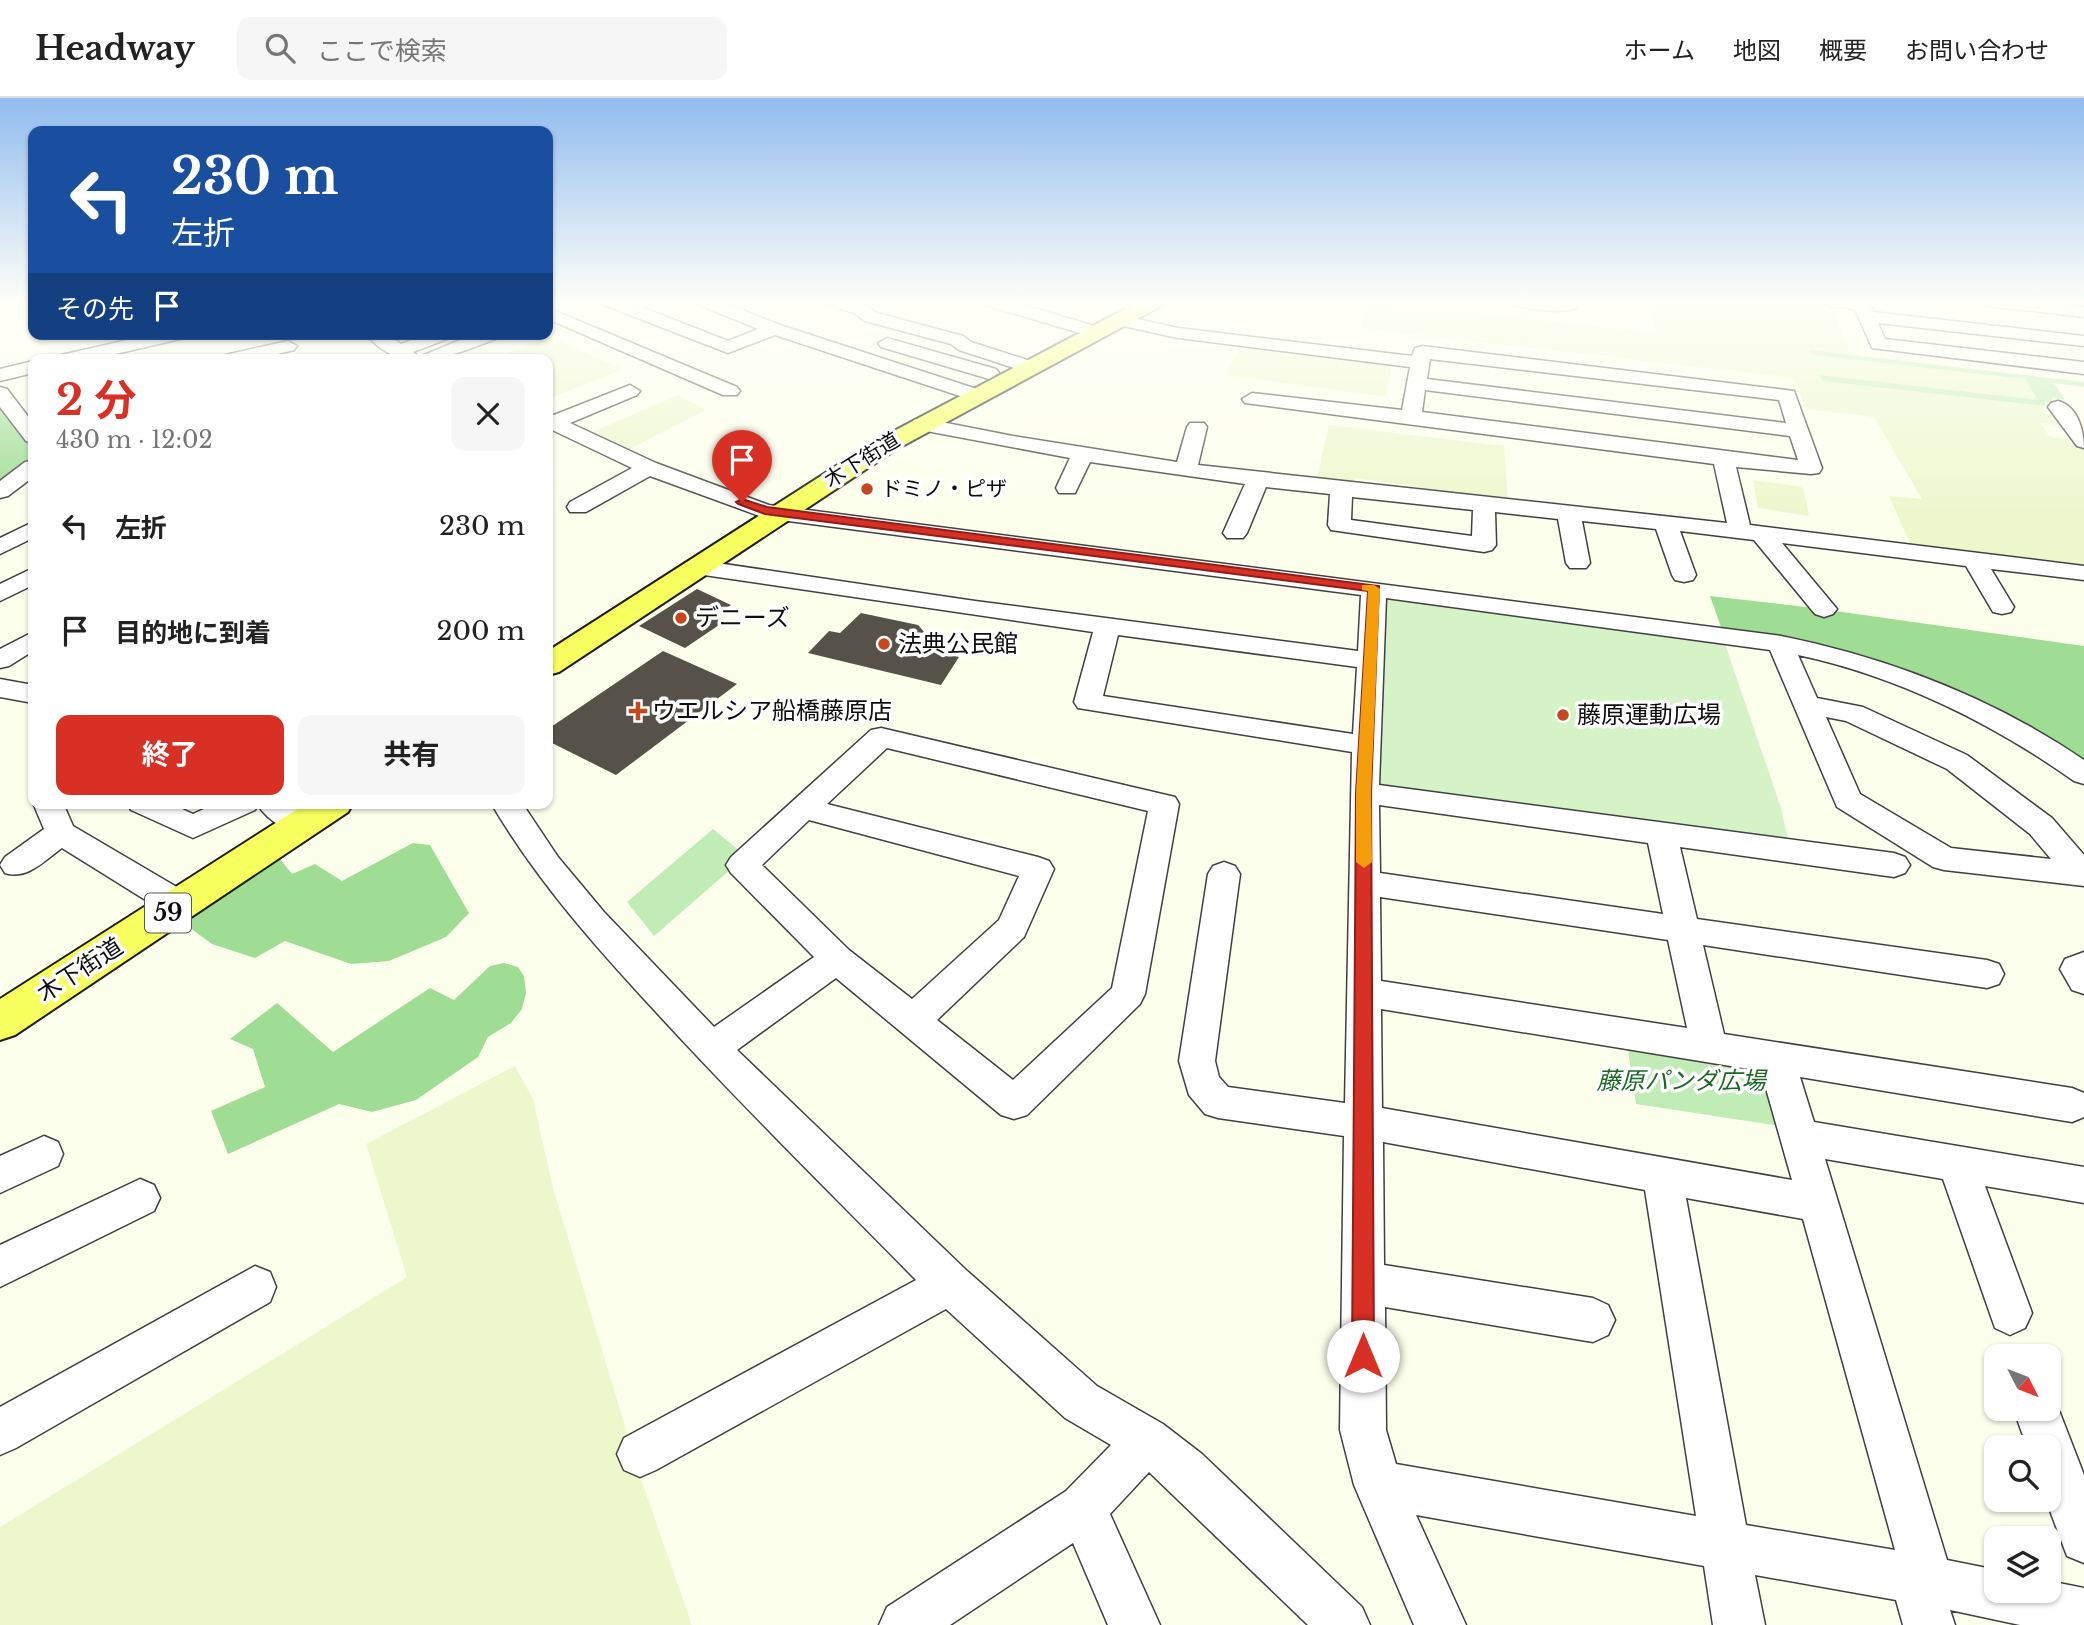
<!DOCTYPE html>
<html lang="ja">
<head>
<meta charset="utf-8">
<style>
  :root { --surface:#fff; --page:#f6f6f6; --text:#222; --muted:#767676; --line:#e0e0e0; --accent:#d93025 }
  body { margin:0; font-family:"Libre Baskerville","Noto Sans JP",serif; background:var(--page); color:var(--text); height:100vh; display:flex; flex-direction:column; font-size:26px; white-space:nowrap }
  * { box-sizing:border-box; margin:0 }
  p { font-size:23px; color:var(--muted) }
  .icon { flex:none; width:38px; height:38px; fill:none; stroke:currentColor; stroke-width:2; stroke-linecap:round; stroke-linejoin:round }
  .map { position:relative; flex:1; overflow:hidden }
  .side { position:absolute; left:28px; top:256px; width:525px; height:455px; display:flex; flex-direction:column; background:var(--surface); border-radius:14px; box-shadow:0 2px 5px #0004 }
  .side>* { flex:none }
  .guide { position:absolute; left:28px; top:28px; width:525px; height:214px; border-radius:14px; box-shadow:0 2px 5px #0004; background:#1a4fa0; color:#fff; overflow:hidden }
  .needle { width:46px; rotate:132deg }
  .buttons { position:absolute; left:1984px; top:1246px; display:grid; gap:14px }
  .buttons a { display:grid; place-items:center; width:77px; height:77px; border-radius:14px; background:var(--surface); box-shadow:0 2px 5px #0004; font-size:35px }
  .pin { position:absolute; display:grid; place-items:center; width:60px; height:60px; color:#fff; margin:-72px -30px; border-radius:50% 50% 50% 0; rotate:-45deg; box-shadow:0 0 7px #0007 }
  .pin .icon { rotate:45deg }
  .me { position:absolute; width:77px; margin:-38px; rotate:0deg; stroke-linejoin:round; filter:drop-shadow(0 0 5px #0008) }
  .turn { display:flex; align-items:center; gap:24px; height:147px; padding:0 28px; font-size:32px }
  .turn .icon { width:91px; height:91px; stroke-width:2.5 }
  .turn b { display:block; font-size:49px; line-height:60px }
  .then { display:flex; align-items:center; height:66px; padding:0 28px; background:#0003; gap:14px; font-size:26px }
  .round { display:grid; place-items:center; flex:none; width:74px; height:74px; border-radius:14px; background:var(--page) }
  .summary { display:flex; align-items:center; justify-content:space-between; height:119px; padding:0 28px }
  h1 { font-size:42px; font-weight:700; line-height:52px; color:var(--accent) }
  .action { display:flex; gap:14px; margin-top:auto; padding:14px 28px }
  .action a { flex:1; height:80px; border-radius:14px; background:var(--accent); color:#fff; font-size:28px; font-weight:700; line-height:80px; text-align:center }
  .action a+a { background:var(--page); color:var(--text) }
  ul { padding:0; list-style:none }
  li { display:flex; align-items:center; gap:21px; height:105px; padding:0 28px }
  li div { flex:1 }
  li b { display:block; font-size:26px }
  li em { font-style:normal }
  header { display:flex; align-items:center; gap:42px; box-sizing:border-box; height:98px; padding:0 35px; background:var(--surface); border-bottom:2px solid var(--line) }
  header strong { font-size:33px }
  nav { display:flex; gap:38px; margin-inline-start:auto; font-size:24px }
  .search { width:490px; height:63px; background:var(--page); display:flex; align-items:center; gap:18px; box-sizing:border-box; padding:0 24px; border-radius:14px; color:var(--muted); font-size:26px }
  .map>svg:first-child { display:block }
  .farmland { fill:#edf7cc }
  .green { fill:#c1ecb5 }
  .forest { fill:#9edd93 }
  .pitch { fill:#d6f2c7 }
  .building { fill:#565249 }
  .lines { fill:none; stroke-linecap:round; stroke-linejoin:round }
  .minor-casing { stroke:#404040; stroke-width:3 }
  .major-casing { stroke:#1e1e1e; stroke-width:4 }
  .minor { fill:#fff; fill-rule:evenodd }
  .major { fill:#f6ff5d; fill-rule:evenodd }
  .route { fill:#d93025; stroke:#8d1f18; stroke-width:2 }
  .slow { fill:#f59e0b }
  .poi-dot { fill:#c5481d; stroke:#fff; stroke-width:2.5 }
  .labels { text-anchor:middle; stroke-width:7; stroke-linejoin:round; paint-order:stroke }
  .far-street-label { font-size:21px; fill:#0d0d0d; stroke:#fff }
  .far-poi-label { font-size:21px; fill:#0d0d0d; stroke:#fff; text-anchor:start }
  .shield { fill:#fff; stroke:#565656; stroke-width:2 }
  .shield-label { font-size:23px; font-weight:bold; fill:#0d0d0d }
  .poi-label { font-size:24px; fill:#0d0d0d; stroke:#fff; text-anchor:start }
  .street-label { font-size:24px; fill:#0d0d0d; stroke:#fff }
  .park-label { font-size:24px; font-style:italic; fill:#1a6821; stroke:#fff }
</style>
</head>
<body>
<header>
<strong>Headway</strong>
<div class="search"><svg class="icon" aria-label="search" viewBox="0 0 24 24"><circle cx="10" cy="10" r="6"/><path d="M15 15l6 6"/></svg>ここで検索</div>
<nav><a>ホーム</a><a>地図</a><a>概要</a><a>お問い合わせ</a></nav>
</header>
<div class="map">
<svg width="2084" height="1527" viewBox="0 0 2084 1527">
  <rect width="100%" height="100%" fill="#fdffed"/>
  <path class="farmland" d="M1368 203 1656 235 1649 203 1830 205 1851 258 1811 253 1812 257 2025 281 2039 303 1820 278 1822 283 2041 307 2046 316 2059 318 2067 328 2040 325 2050 339 2079 343 2084 348V471L1912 450 1889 398 1922 401 1874 319 1806 311 1794 280 1360 230Z
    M550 239 623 271 548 301V261H492Z
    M1241 246 1392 266 1386 299 1226 277Z
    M678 297 706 312 624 354 586 337Z
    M1329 327 1504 348 1508 406 1416 395 1415 388 1355 380 1353 388 1316 384Z
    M1753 382 1803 389 1809 418 1758 410Z
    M515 968 533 1001 553 1090 642 1384 692 1527H0V1429L407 1179 366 1046Z"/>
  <path class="green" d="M1810 252 2084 284V289L2054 285 2065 302 2052 300 2053 305 2044 304 2046 308 1822 283 1819 277 2038 302 2025 281 1812 257Z
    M713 731 746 758 654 838 627 804Z
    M1627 946 1753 966 1773 977 1787 1029 1636 1006Z"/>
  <path class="forest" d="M0 307 31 350V363L0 387Z
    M1710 498 1814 510 2084 548V665L1791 541 1721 529Z
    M413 745 430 747 469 815 446 839 389 863 351 866 285 843 255 860 212 846 182 824 280 761 292 776 315 766 342 783Z
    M504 865 518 869 524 878 526 895 522 911 511 925 488 939 478 959 416 1002 372 1014 339 1006 228 1056 211 1013 265 989 253 951 230 941 277 905 333 954 430 890 454 902 490 868Z"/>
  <path class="pitch" d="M1383 498 1453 510 1724 543 1781 710 1789 746 1375 691Z"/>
  <path class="building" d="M697 491 731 507 715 518 725 523 685 550 639 528Z
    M861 515 918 527 942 554 959 559 941 587 808 555 829 533 840 535Z
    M663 553 737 586 616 677 548 643V631Z"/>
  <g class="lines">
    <g class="minor-casing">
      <path id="minor" d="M601 203H626L728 243 758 231 699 207 696 203H720L780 227 983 293 986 297 983 301H969L775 237 728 255 604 207Z
        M825 203C846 203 860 203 877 215L963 238 971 244 1037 265 1039 269 1037 273H1023L959 252 951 246 865 223 854 215 828 207Z
        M982 203H1010L1102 230 1105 234 1096 239 1090 238 985 207Z
        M1505 203 1574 205 1577 209C1569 217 1514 211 1505 203Z
        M1820 203H1869L1873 214 2084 238V248L1878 225 1885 241 2084 264V276L1872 250 1855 211 1829 208Z
        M1978 203H2034L2084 209V219L1987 208Z
        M548 210 737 289 740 293 737 297H723L548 221Z
        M1120 217 1178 230 1412 258 1415 250 1422 248 1794 293 1822 370 1819 375 1811 376 1736 369 1750 427 2084 468V482L1991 471 2014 509 2011 514 2002 516 1993 514 1966 468 1782 445 1837 511 1833 516 1824 519 1815 516 1754 442 1680 433 1696 477 1693 482 1684 484 1675 482 1672 477 1656 431 1582 423 1590 465 1586 470H1570L1566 465 1558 421 1495 414 1496 447 1492 452 1484 454 1331 432 1328 427 1330 396 1266 389 1247 435 1243 440H1227L1223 435 1245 386 1090 364 1075 395H1059L1056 390 1070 360 921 332 914 330 911 326 914 322 921 320 1013 338 1177 364 1187 329 1190 325H1204L1207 329 1198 367 1727 425 1714 366 1245 305 1242 301 1252 295 1402 312 1410 269 1178 240 1114 226 1111 222ZM1430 261 1779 302 1786 325 1427 281ZM1425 292 1790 338 1798 362 1422 314ZM1352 399 1473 412 1472 438 1351 422Z
        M154 236H188L185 240 94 261H59L61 257Z
        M366 236H387L401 246 427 236H453L450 240 413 254 419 259 475 236H501L498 240C454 257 402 281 366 236Z
        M887 240 996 271 999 275 989 281 881 249 878 245Z
        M288 243 297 248 294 252 257 261H223L225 257Z
        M33 263V275L0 283V271Z
        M630 287 640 293 637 297 570 325 656 365 769 407 1781 538C1889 560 1993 600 2084 662V686L2074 683C1992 625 1897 578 1798 557L1817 600 1863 609 1967 657 2052 720 2084 757V788L1944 772 1933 769 1837 709 1770 552 1386 500 1379 687 1894 755 1905 759 1910 767 1905 775 1894 779 1680 749 1697 821 1987 862 1999 866 2004 876 1999 886 1987 890 1703 847 1724 936 2072 990 2084 995V1019L2072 1024 1800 979 1814 1024 2084 1069V1105L1985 1088 2032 1215 2025 1230 2010 1237 1995 1230 1943 1081 1825 1061 1947 1462 1997 1472V1493H2049V1483L2084 1490V1527H2020L1950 1512 1955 1527H1903L1896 1502 1755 1477 1765 1527H1713L1704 1468 1416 1417 1466 1527H1414L1354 1387 1340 1332 1344 1038 1218 1020 1205 1016 1189 997 1179 963 1208 776 1213 768 1224 764 1235 768 1240 776 1215 963 1219 979 1228 989 1345 1005 1352 654 1078 610 1074 604 1093 534 697 476 689 474 685 469 689 464 697 462 975 503 1358 553 1361 497 765 420 650 378 586 414H570L567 409 570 404 632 370 548 330V316L554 317ZM1118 537 1357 569 1353 636 1103 598ZM1826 619 1846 623 1947 671 2030 736 2051 761 1951 750 1860 696ZM1379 707 1648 745 1663 816 1380 775ZM1380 799 1668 842 1687 930 1381 883ZM1381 911 1761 973 1792 1082 1382 1010ZM1383 1044 1645 1092 1696 1418 1396 1366 1386 1332 1385 1209 1593 1244 1608 1237 1615 1222 1608 1207 1593 1200 1384 1167ZM1686 1100 1803 1121 1895 1452 1746 1427Z
        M0 289 7 291 33 325V345L26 343 0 309Z
        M2058 303C2078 308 2084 333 2084 350L2077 348 2048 309 2051 305Z
        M33 363V379L8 398 0 400V383L25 364Z
        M33 424V440L0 456V440Z
        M33 470V487L0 503V486Z
        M33 534V553L9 568 0 570V551Z
        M0 581 33 587V605L0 599Z
        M881 630 1175 699 1179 706 1145 896 1140 906 1027 1017 1014 1021 1001 1017 836 880 737 952 965 1171 1097 1288 1163 1326 1202 1356 1362 1509 1370 1527H1308L1149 1374 1110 1416 1160 1527H1108L1073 1445 950 1527H879L887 1509 1066 1393 1111 1347 1065 1320 946 1211 656 1372 640 1379 624 1372 617 1356 624 1340 916 1182C829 1093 740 1006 656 914 595 848 537 783 491 705H522L558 759 604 814 714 929 814 859 731 775 726 767 731 759 871 632ZM887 650 1148 713 1112 890 1013 982 937 922 1024 839 1054 771 1049 763 1038 759 827 706ZM809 722 1019 778 999 822 912 901 849 852 762 767Z
        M33 705H63L73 728 192 798 196 807 192 816 180 819 168 816 62 750C44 763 27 782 5 775L0 767 5 759 44 731Z
        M127 705H169L193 716 217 705H294L313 718 317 726 313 734C294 739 268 724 258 707L255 712 193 740 131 712Z
        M2084 854V896L2072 892 2060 871 2065 861Z
        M44 1038 58 1044 63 1056 58 1068 0 1095V1058Z
        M140 1081 154 1087 160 1100 154 1113 0 1189V1147Z
        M255 1168 270 1174 276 1189 270 1204 16 1350 0 1357V1309Z
        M2049 1299 2055 1302 2084 1377V1465L2067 1458 2046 1402H2049V1349H2027L2016 1318 2019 1311H2049Z"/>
    </g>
    <g class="major-casing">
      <path id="major" d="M1140 203H1166L1163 207 895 352 559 574 548 577V553L877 342Z
        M307 705H353L348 714 15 937 0 942V901Z"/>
    </g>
    <use href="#minor" class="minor"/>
    <use href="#major" class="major"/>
  </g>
  <linearGradient id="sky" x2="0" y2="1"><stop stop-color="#91bcef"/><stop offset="0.49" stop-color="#fefff7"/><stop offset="1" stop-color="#fefff7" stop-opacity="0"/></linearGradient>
  <rect width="2084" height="417" fill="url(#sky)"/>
  <path class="route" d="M742 401 767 409 1379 488 1371 695 1374 1258 1371 1266 1363 1269 1355 1266 1352 1258 1356 695 1368 493 765 416 738 406 736 404Z"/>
  <path class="slow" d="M1362 487H1374L1380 491 1371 695 1372 764 1364 770 1356 764V695L1368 493 1362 492Z"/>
  <g class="poi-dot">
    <circle cx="867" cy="391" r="7"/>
    <circle cx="681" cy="520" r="7"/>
    <circle cx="884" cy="546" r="7"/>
    <path d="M634.5 602.5h7v7h7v7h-7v7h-7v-7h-7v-7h7z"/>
    <circle cx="1563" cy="617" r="7"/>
  </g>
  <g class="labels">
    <g class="far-street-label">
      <text transform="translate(862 362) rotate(-32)" y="7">木下街道</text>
    </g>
    <g class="far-poi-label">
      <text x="881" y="398">ドミノ・ピザ</text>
    </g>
    <rect class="shield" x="145" y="795.5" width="46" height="39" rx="5"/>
    <g class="shield-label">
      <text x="168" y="823">59</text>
    </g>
    <g class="poi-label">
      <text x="695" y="528">デニーズ</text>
      <text x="898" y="554">法典公民館</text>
      <text x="652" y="621">ウエルシア船橋藤原店</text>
      <text x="1577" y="625">藤原運動広場</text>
    </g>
    <g class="street-label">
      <text transform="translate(80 872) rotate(-33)" y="8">木下街道</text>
    </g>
    <g class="park-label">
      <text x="1681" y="991">藤原パンダ広場</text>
    </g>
  </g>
</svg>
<div class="buttons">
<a><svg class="needle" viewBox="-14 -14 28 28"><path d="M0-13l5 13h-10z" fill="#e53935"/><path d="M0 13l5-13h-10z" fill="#767676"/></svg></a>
<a><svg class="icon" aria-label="search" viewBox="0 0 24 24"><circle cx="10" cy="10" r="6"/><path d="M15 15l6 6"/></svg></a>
<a><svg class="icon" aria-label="layers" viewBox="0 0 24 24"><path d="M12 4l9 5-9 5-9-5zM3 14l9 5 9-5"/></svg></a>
</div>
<div class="pin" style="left:742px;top:404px;background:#d93025"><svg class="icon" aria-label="arrive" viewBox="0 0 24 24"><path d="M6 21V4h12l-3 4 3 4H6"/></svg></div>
<svg class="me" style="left:1363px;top:1258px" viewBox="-20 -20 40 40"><circle r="19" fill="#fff"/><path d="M0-13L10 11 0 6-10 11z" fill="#d93025"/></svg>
<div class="guide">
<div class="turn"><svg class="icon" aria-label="left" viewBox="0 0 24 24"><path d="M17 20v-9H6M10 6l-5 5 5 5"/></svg><div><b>230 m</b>左折</div></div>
<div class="then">その先<svg class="icon" aria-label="arrive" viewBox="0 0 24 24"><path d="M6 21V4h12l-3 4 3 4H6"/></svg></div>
</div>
<section class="side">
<div class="summary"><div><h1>2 分</h1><p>430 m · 12:02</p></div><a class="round"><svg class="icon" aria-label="close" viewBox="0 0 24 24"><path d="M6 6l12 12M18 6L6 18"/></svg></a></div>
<ul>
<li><svg class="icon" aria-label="left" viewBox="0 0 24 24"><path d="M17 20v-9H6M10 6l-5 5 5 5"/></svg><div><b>左折</b></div><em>230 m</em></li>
<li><svg class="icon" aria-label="arrive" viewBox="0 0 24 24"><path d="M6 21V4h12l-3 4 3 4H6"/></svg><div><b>目的地に到着</b></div><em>200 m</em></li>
</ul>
<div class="action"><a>終了</a><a>共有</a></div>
</section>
</div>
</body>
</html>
